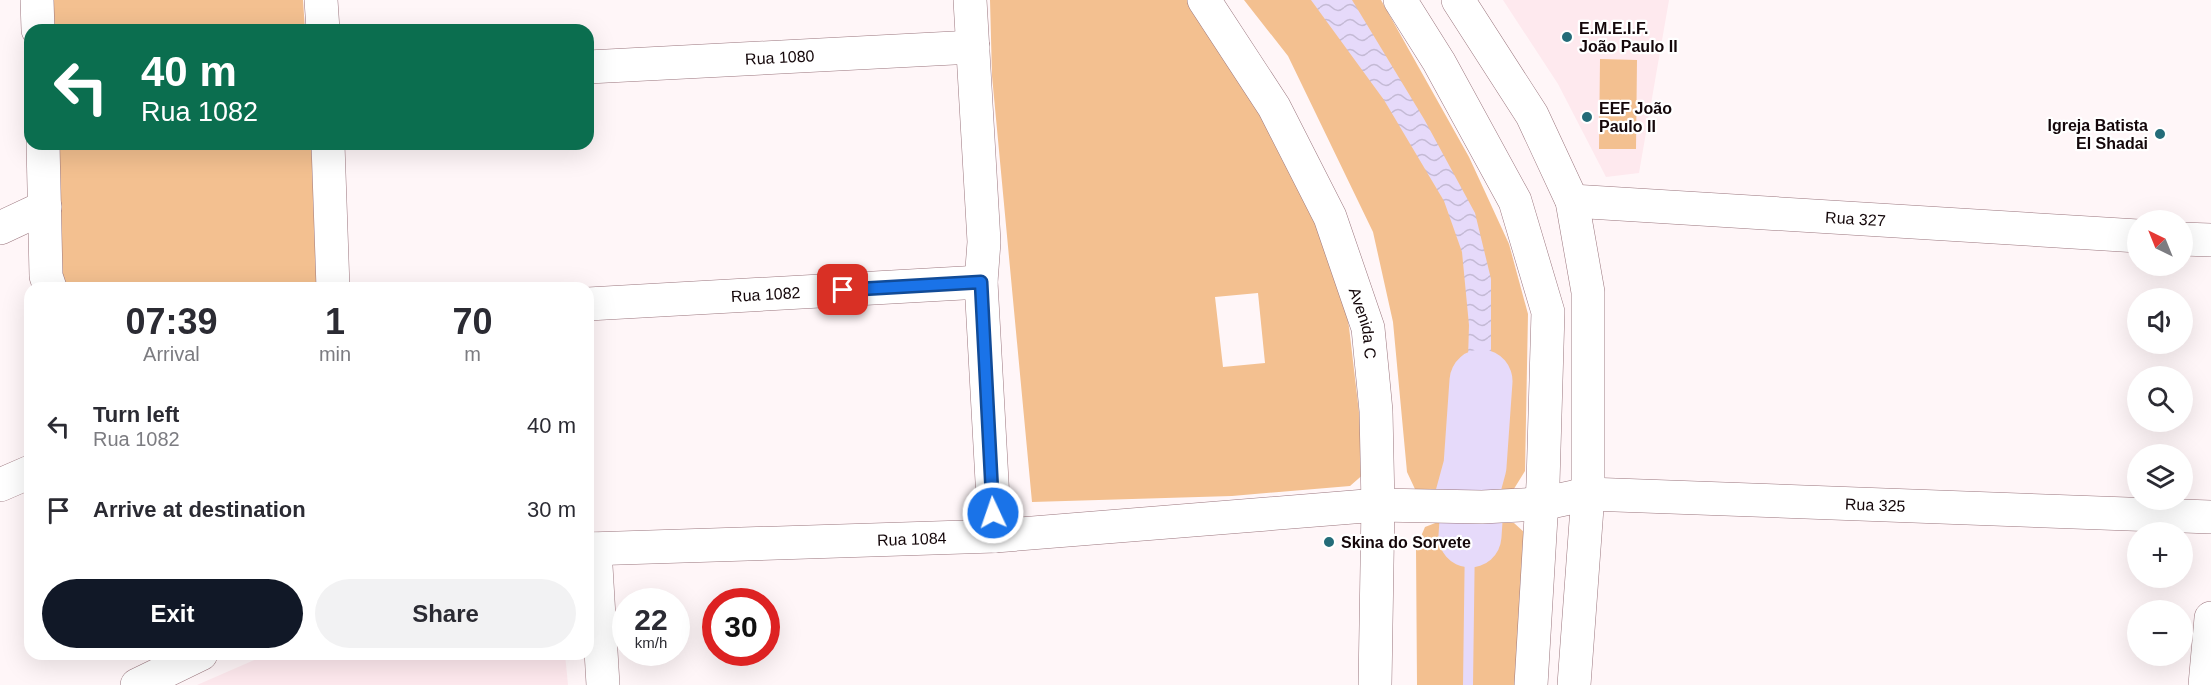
<!DOCTYPE html>
<html lang="en">
<head>
<meta charset="utf-8">
<style>
  :root { --surface:#fff; --page:#f2f2f3; --text:#2b2b33; --muted:#7c7c81; --accent:#111827 }
  body { margin:0; font-family:Helvetica,sans-serif; background:var(--page); color:var(--text); height:100vh; display:flex; flex-direction:column; font-size:22px; white-space:nowrap }
  * { box-sizing:border-box; margin:0 }
  p { font-size:20px; color:var(--muted) }
  .icon { flex:none; width:33px; height:33px; fill:none; stroke:currentColor; stroke-width:2; stroke-linecap:round; stroke-linejoin:round }
  .map { position:relative; flex:1; overflow:hidden }
  .panel { position:absolute; left:24px; top:282px; width:570px; height:378px; display:flex; flex-direction:column; background:var(--surface); border-radius:18px; box-shadow:0 6px 24px #0002 }
  .panel>* { flex:none }
  .hud { position:absolute; left:24px; top:24px; width:570px; height:126px; border-radius:18px; box-shadow:0 6px 24px #0002; background:#0b6e4f; color:#fff; overflow:hidden }
  .needle { width:39px; rotate:317deg }
  .fabs { position:absolute; left:2127px; top:210px; display:grid; gap:12px }
  .fabs a { display:grid; place-items:center; width:66px; height:66px; border-radius:50%; background:var(--surface); box-shadow:0 6px 24px #0002; font-size:30px }
  .speed { position:absolute; left:612px; top:588px; display:flex; gap:12px; font-size:30px; font-weight:700; text-align:center }
  .speed>* { display:grid; place-content:center; width:78px; height:78px; border-radius:50%; background:var(--surface); box-shadow:0 6px 24px #0002; line-height:1 }
  .speed small { font-size:15px; font-weight:400 }
  .speed .limit { border:9px solid #d22; background:#fff; color:#111 }
  .pin { position:absolute; display:grid; place-items:center; width:51px; height:51px; color:#fff; margin:-26px; border-radius:12px; box-shadow:0 3px 9px #0006 }
  .me { position:absolute; width:66px; margin:-33px; rotate:357deg; stroke-linejoin:round; filter:drop-shadow(0 0 4px #0008) }
  .turn { display:flex; align-items:center; gap:21px; height:126px; padding:0 18px; font-size:27px }
  .turn .icon { width:78px; height:78px; stroke-width:2.5 }
  .turn b { display:block; font-size:42px; line-height:51px }
  .eta { display:flex; justify-content:space-evenly; align-items:center; height:102px; text-align:center }
  .eta b { font-size:36px; font-weight:700; line-height:42px }
  .action { display:flex; gap:12px; margin-top:auto; padding:12px 18px }
  .action a { flex:1; height:69px; border-radius:36px; background:var(--accent); color:#fff; font-size:24px; font-weight:700; line-height:69px; text-align:center }
  .action a+a { background:var(--page); color:var(--text) }
  ul { padding:0; list-style:none }
  li { display:flex; align-items:center; gap:18px; height:84px; padding:0 18px }
  li div { flex:1 }
  li b { display:block; font-size:22px }
  li em { font-style:normal }
  .map>svg:first-child { display:block }
  .built { fill:#fee9ee }
  .park { fill:#f3c090; fill-rule:evenodd }
  .water { fill:url(#water-waves) }
  .lines { fill:none; stroke-linecap:round; stroke-linejoin:round }
  .stream { stroke:#e6dafa; stroke-width:10 }
  .river { stroke:#e6dafa; stroke-width:63 }
  .street-casing { stroke:#9b767e; stroke-width:34 }
  .secondary-casing { stroke:#9b767e; stroke-width:34 }
  .street { stroke:#fff; stroke-width:33 }
  .secondary { stroke:#fff; stroke-width:33 }
  .route-casing { stroke:#114b97; stroke-width:15 }
  .route { stroke:#1a73e8; stroke-width:10 }
  .poi-dot { fill:#246c79; stroke:#fff; stroke-width:2 }
  .labels { text-anchor:middle; stroke-width:4.5; stroke-linejoin:round; paint-order:stroke }
  .poi-label { font-size:16px; font-weight:bold; fill:#14070a; stroke:#fff; text-anchor:start }
  .street-label { font-size:16px; fill:#14070a; stroke:#fff }
</style>
</head>
<body>
<div class="map">
<svg width="2211" height="685" viewBox="0 0 2211 685">
  <defs>
    <pattern id="water-waves" width="16" height="10" patternUnits="userSpaceOnUse" patternTransform="scale(1.5)"><rect width="16" height="10" fill="#e6dafa"/><path d="M0 5q4-4 8 0t8 0" fill="none" stroke="#c4bad5"/></pattern>
  </defs>
  <rect width="100%" height="100%" fill="#fff6f8"/>
  <path class="built" d="M1503 0H1669L1639 173 1606 177 1558 84Z
    M268 654H565L568 685H197Z"/>
  <path class="park" d="M50 0H303L305 30H52Z
    M990 0H1187L1224 49 1309 206 1340 275 1349 327 1366 472 1350 486 1232 496 1032 502 992 76ZM1258 293 1265 363 1223 367 1215 297Z
    M1244 0H1381L1469 157 1509 244 1528 314 1525 471 1512 492 1421 502 1407 472 1393 322 1373 232 1288 56Z
    M1600 59 1637 60 1636 149H1599Z
    M56 144H311L320 288H63Z
    M1443 520 1514 523 1525 533 1520 685H1417L1416 548 1425 527Z"/>
  <path class="water" d="M1311 0H1352L1424 119 1475 213 1491 279V391L1486 468 1465 464 1469 325 1462 252 1444 201 1384 100Z"/>
  <g class="lines">
    <path class="stream" d="M1468 685 1470 536"/>
    <path class="river" d="M1470 536 1471 521 1466 499 1475 466 1481 381"/>
    <g class="street-casing">
      <g id="street">
        <path d="M37 0 38 30"/>
        <path d="M321 0 323 30"/>
        <path d="M970 0 984 242 981 282 995 536"/>
        <path id="s1" d="M588 67 973 47"/>
        <path d="M43 144 46 276 50 288"/>
        <path d="M328 144 333 288"/>
        <path id="s2" d="M1572 201 2138 236"/>
        <path d="M0 228 45 207"/>
        <path d="M2182 239 2211 240"/>
        <path id="s3" d="M588 304 981 282"/>
        <path d="M0 485 30 472"/>
        <path id="s4" d="M588 549 995 536 1378 505 1482 507 1541 504 1588 494 2211 517"/>
        <path d="M595 549 603 685"/>
        <path d="M137 685 201 654"/>
        <path d="M2205 685 2211 618"/>
      </g>
    </g>
    <g class="secondary-casing">
      <g id="secondary">
        <path id="s5" d="M1204 0 1274 107 1330 217 1368 328 1376 411 1378 505 1375 685"/>
        <path d="M1400 0 1439 62 1515 201 1548 312 1543 483 1531 685"/>
        <path d="M1458 0 1532 115 1572 201 1588 292V494L1574 685"/>
      </g>
    </g>
    <use href="#street" class="street"/>
    <use href="#secondary" class="secondary"/>
  </g>
  <g class="lines">
    <g class="route-casing">
      <path id="route" d="M843 290 981 282 993 513"/>
    </g>
    <use href="#route" class="route"/>
  </g>
  <g class="poi-dot">
    <circle cx="1567" cy="37" r="6"/>
    <circle cx="1587" cy="117" r="6"/>
    <circle cx="2160" cy="134" r="6"/>
    <circle cx="1329" cy="542" r="6"/>
  </g>
  <g class="labels">
    <g class="poi-label">
      <text x="1579" y="34">E.M.E.I.F.<tspan x="1579" dy="18">João Paulo II</tspan></text>
      <text x="1599" y="114">EEF João<tspan x="1599" dy="18">Paulo II</tspan></text>
      <text x="2148" y="131" text-anchor="end">Igreja Batista<tspan x="2148" dy="18">El Shadai</tspan></text>
      <text x="1341" y="548">Skina do Sorvete</text>
    </g>
    <g class="street-label">
      <text dy="6" stroke="none"><textPath href="#s1" startOffset="192">Rua 1080</textPath></text>
      <text dy="6" stroke="none"><textPath href="#s2" startOffset="284">Rua 327</textPath></text>
      <text dy="6" stroke="none"><textPath href="#s3" startOffset="178">Rua 1082</textPath></text>
      <text dy="6" stroke="none"><textPath href="#s5" startOffset="363">Avenida C</textPath></text>
      <text dy="6" stroke="none"><textPath href="#s4" startOffset="1290">Rua 325</textPath></text>
      <text dy="6" stroke="none"><textPath href="#s4" startOffset="324">Rua 1084</textPath></text>
    </g>
  </g>
</svg>
<div class="fabs">
<a><svg class="needle" viewBox="-14 -14 28 28"><path d="M0-13l5 13h-10z" fill="#e53935"/><path d="M0 13l5-13h-10z" fill="#7c7c81"/></svg></a>
<a><svg class="icon" aria-label="sound" viewBox="0 0 24 24"><path d="M4 9h4l5-4v14l-5-4H4zM17 9q2 3 0 6"/></svg></a>
<a><svg class="icon" aria-label="search" viewBox="0 0 24 24"><circle cx="10" cy="10" r="6"/><path d="M15 15l6 6"/></svg></a>
<a><svg class="icon" aria-label="layers" viewBox="0 0 24 24"><path d="M12 4l9 5-9 5-9-5zM3 14l9 5 9-5"/></svg></a>
<a>+</a>
<a>−</a>
</div>
<div class="speed"><div>22<small>km/h</small></div><div class="limit">30</div></div>
<div class="pin" style="left:843px;top:290px;background:#d93025"><svg class="icon" aria-label="arrive" viewBox="0 0 24 24"><path d="M6 21V4h12l-3 4 3 4H6"/></svg></div>
<svg class="me" style="left:993px;top:513px" viewBox="-20 -20 40 40"><circle r="17" fill="#1a73e8" stroke="#fff" stroke-width="3"/><path d="M0-11L8 9 0 5-8 9z" fill="#fff"/></svg>
<div class="hud">
<div class="turn"><svg class="icon" aria-label="left" viewBox="0 0 24 24"><path d="M17 20v-9H6M10 6l-5 5 5 5"/></svg><div><b>40 m</b>Rua 1082</div></div>
</div>
<section class="panel">
<div class="eta">
<div><b>07:39</b><p>Arrival</p></div>
<div><b>1</b><p>min</p></div>
<div><b>70</b><p>m</p></div>
</div>
<ul>
<li><svg class="icon" aria-label="left" viewBox="0 0 24 24"><path d="M17 20v-9H6M10 6l-5 5 5 5"/></svg><div><b>Turn left</b><p>Rua 1082</p></div><em>40 m</em></li>
<li><svg class="icon" aria-label="arrive" viewBox="0 0 24 24"><path d="M6 21V4h12l-3 4 3 4H6"/></svg><div><b>Arrive at destination</b></div><em>30 m</em></li>
</ul>
<div class="action"><a>Exit</a><a>Share</a></div>
</section>
</div>
</body>
</html>
